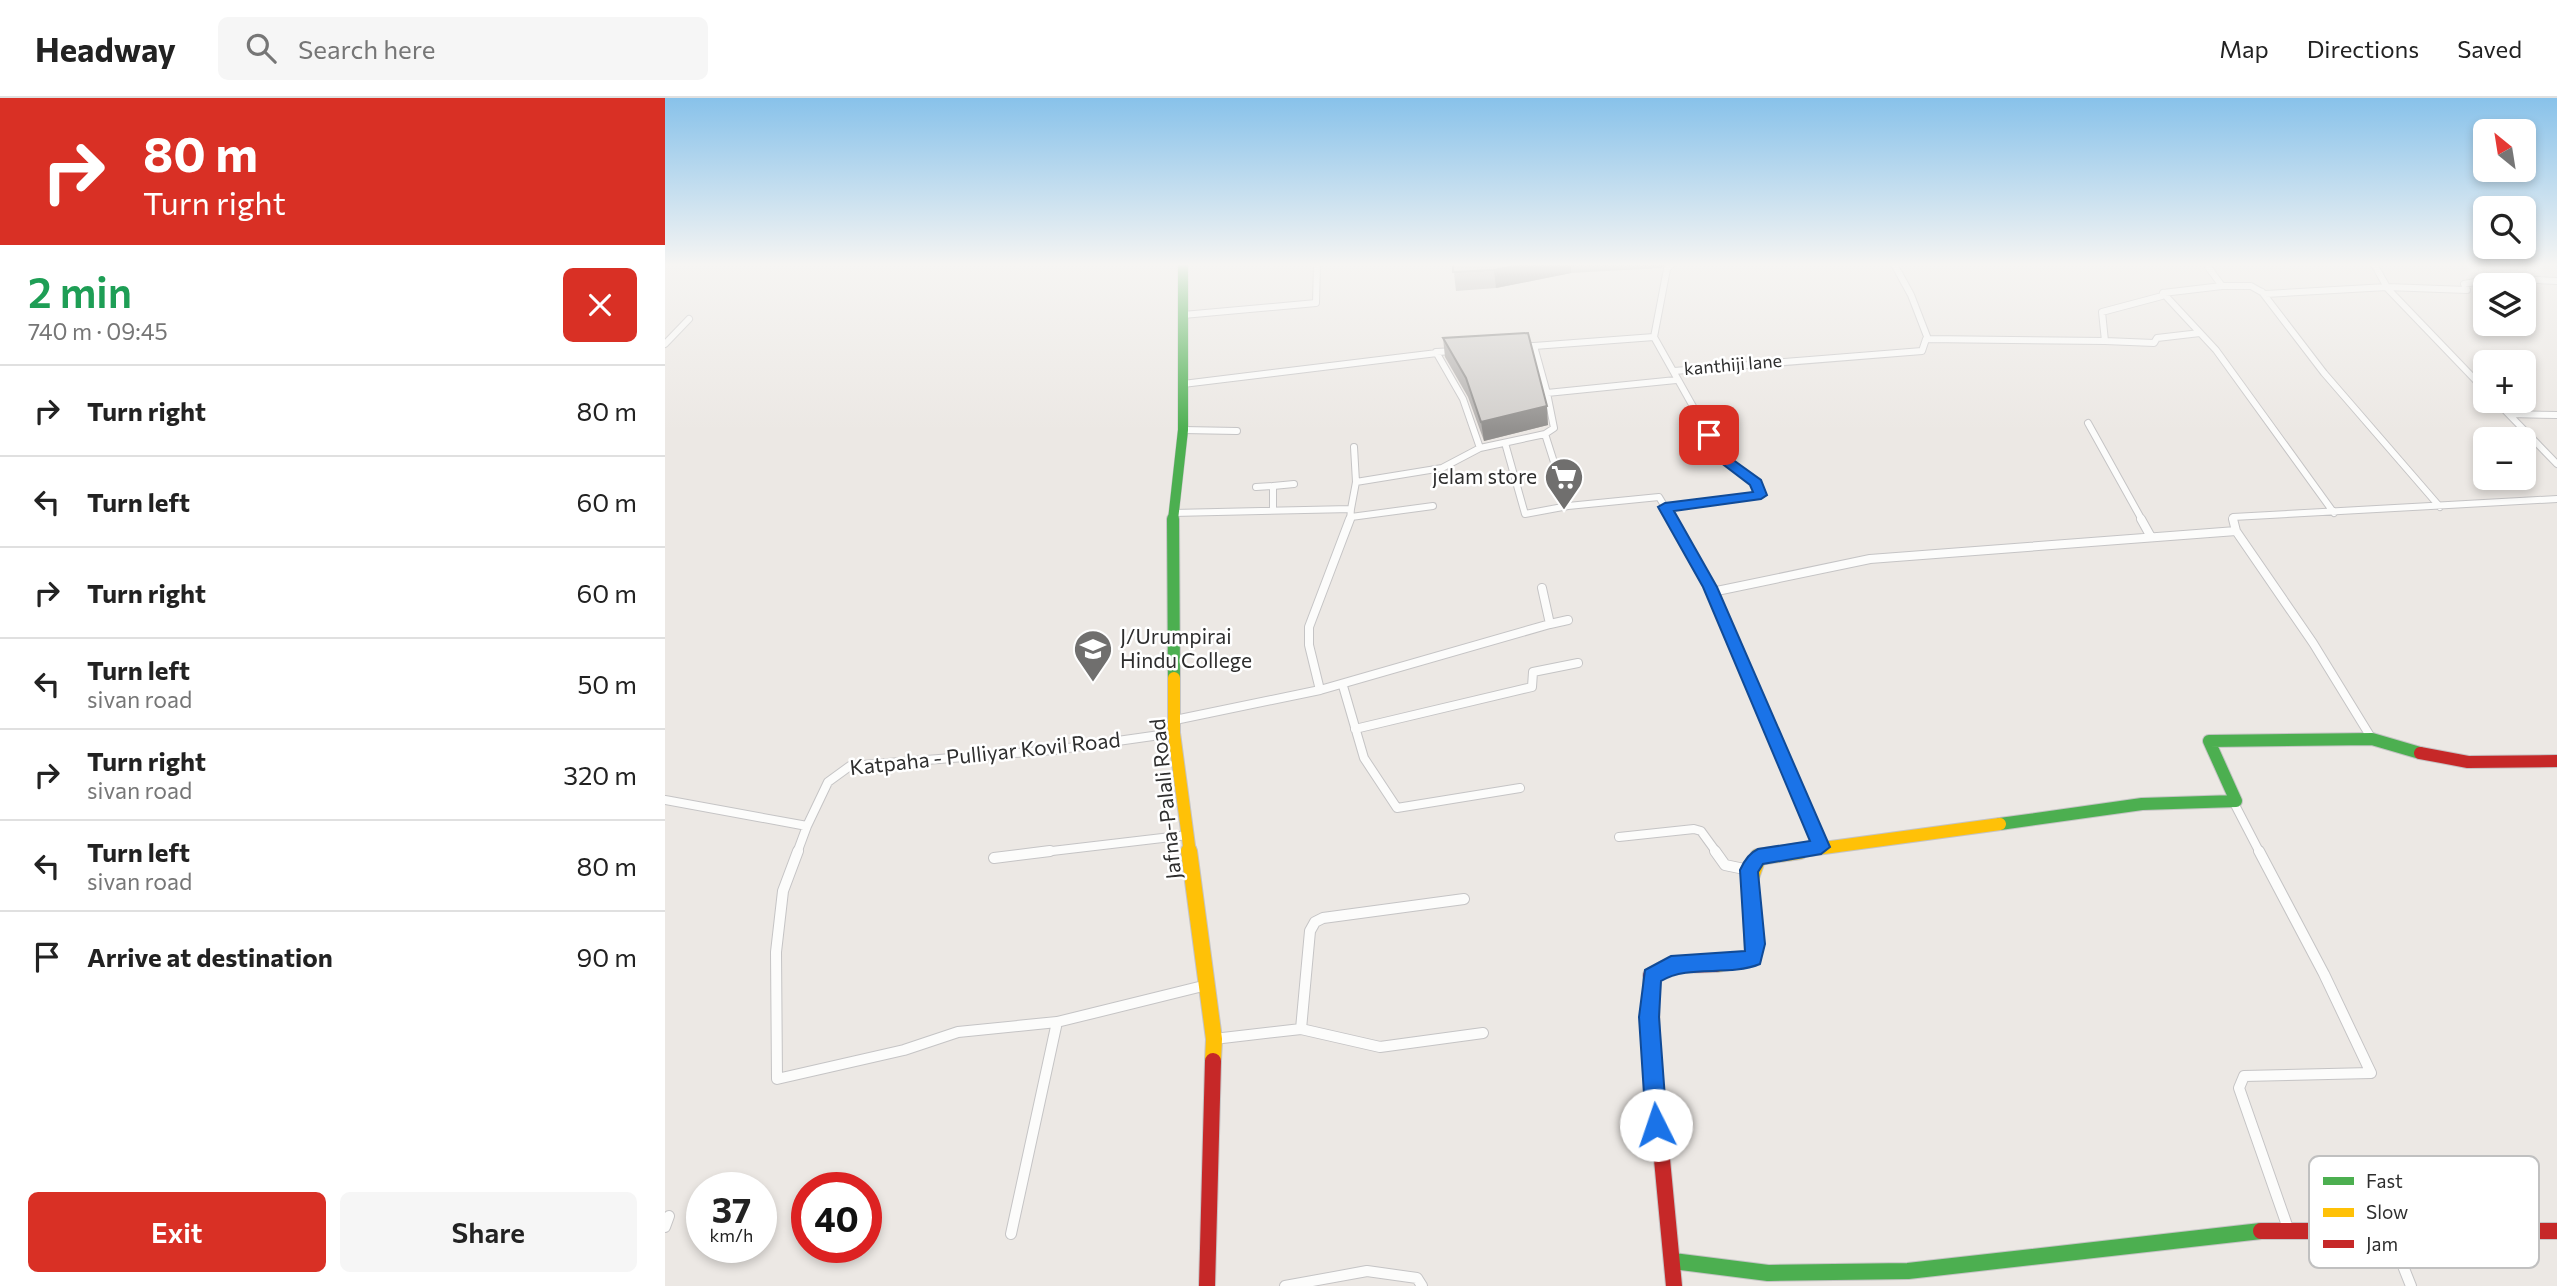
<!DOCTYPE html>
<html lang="en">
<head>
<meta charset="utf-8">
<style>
  :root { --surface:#fff; --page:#f6f6f6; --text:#222; --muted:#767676; --line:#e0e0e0; --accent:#d93025 }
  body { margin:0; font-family:Commissioner,sans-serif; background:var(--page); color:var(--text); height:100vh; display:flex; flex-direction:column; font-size:26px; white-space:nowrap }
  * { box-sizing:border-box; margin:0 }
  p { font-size:23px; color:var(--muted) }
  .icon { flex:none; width:38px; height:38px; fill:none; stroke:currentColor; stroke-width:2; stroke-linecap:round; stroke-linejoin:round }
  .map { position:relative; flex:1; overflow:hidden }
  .panel { display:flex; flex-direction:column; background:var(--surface); width:665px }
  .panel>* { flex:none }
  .guide { background:#d93025; color:#fff; overflow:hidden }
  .needle { width:46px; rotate:330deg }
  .buttons { position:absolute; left:1808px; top:21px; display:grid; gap:14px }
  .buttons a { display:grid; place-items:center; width:63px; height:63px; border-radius:10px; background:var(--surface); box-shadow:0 4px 10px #0003; font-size:35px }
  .speed { position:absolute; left:21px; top:1074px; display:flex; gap:14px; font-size:35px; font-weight:700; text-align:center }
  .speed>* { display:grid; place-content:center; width:91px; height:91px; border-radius:50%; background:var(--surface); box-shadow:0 4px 10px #0003; line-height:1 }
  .speed small { font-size:18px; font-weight:400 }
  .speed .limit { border:10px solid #d22; background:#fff; color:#111 }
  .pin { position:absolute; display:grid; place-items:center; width:60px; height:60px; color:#fff; margin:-30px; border-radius:14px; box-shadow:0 4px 10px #0006 }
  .me { position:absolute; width:77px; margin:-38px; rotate:356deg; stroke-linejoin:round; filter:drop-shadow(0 0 5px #0008) }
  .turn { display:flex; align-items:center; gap:24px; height:147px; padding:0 28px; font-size:32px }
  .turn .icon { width:91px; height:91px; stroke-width:2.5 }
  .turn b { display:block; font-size:49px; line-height:60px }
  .round { display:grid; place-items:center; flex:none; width:74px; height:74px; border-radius:10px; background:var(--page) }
  .headline { display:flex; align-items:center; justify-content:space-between; height:119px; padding:0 28px }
  h1 { font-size:42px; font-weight:600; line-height:52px; color:#1e9e55 }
  .action { display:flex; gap:14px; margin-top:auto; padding:14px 28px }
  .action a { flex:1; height:80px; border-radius:10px; background:var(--accent); color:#fff; font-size:28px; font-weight:600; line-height:80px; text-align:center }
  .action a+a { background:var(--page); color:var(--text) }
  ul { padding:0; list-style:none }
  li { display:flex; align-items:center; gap:21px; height:91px; padding:0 28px; border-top:2px solid var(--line) }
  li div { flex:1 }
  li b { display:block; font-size:26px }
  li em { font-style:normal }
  header { display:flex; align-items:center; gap:42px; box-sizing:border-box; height:98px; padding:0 35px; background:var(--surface); border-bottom:2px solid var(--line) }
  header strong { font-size:33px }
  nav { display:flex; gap:38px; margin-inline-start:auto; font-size:24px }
  .search { width:490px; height:63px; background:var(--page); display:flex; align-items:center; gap:18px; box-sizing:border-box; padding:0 24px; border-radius:10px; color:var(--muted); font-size:26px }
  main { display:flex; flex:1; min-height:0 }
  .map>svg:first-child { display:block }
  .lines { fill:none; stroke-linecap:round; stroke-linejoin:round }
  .street-far2-casing { stroke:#c5c4c5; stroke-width:8 }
  .street-far1-casing { stroke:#c5c4c5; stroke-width:10 }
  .street-casing { stroke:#c5c4c5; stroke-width:12 }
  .fast-far2-casing { stroke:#c5c4c5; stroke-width:11 }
  .fast-far1-casing { stroke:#c5c4c5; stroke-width:14 }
  .fast-casing { stroke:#c5c4c5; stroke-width:18 }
  .slow-far1-casing { stroke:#c5c4c5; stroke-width:14 }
  .slow-casing { stroke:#c5c4c5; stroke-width:18 }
  .jam-far1-casing { stroke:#c5c4c5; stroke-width:14 }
  .jam-casing { stroke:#c5c4c5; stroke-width:18 }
  .street-far2 { stroke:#fcfcfb; stroke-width:6 }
  .street-far1 { stroke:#fcfcfb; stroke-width:8 }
  .street { stroke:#fcfcfb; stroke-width:10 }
  .fast-far2 { stroke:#4caf50; stroke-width:10 }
  .fast-far1 { stroke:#4caf50; stroke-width:12 }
  .fast { stroke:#4caf50; stroke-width:16 }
  .slow-far1 { stroke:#ffc107; stroke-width:12 }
  .slow { stroke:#ffc107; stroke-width:16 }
  .jam-far1 { stroke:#c62828; stroke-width:12 }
  .jam { stroke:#c62828; stroke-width:16 }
  .wall { fill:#b4b1af }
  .shaded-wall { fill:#92908e }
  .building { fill:#d1cecb; stroke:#92908e; stroke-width:2 }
  .route { fill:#1a73e8; stroke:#114b97; stroke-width:2 }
  .labels { text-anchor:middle; stroke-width:5; stroke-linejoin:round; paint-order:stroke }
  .far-street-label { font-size:18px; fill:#2e2e2e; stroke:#fff }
  .poi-label { font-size:21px; fill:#2e2e2e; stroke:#fff; text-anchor:end }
  .street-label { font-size:21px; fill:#2e2e2e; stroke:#fff }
  .key { fill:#fff; stroke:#c0c0c0; stroke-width:2 }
  .key-label { font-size:19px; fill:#2e2e2e }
</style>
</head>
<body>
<header>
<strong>Headway</strong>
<div class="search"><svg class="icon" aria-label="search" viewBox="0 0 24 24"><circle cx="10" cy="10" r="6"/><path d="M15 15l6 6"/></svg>Search here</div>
<nav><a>Map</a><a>Directions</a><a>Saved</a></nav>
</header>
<main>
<section class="panel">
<div class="guide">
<div class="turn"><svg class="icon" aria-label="right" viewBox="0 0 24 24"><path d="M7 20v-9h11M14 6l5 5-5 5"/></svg><div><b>80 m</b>Turn right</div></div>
</div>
<div class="headline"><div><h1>2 min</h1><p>740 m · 09:45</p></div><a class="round" style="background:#d93025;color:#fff"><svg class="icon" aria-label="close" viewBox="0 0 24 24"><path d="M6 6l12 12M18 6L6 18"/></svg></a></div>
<ul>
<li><svg class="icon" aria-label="right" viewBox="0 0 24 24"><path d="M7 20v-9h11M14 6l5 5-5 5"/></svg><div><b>Turn right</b></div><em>80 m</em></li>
<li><svg class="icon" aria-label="left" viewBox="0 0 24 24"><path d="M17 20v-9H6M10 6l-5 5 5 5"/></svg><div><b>Turn left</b></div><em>60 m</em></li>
<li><svg class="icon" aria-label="right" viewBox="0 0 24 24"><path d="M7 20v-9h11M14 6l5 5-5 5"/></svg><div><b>Turn right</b></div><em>60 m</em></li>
<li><svg class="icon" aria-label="left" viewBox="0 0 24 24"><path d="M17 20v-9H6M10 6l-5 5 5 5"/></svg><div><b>Turn left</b><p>sivan road</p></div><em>50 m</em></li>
<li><svg class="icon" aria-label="right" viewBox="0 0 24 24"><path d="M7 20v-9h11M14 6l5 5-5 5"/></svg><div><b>Turn right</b><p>sivan road</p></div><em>320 m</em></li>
<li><svg class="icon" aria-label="left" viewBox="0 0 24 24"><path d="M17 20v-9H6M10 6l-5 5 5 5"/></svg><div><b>Turn left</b><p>sivan road</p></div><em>80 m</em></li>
<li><svg class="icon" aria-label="arrive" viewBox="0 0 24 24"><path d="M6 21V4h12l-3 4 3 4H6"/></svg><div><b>Arrive at destination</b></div><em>90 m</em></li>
</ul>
<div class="action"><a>Exit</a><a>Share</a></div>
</section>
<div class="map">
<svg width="1892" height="1188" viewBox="0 0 1892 1188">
  <rect width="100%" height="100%" fill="#ece8e4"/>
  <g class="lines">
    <g class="street-far2-casing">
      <path id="street-far2" d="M1007 166 1002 171 989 239 1044 337 1047 352 1091 385 1096 397 1000 409 1008 422
        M1229 166 1246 197 1263 241
        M1709 166 1723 191 1820 292
        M1557 188H1586L1600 196 1722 189 1802 192 1799 186 1833 180 1892 183
        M1597 194 1659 275 1775 409
        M1498 195 1551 252 1669 415
        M518 217 651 205 652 166
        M1440 243 1489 245 1492 240 1535 235
        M0 246 24 221
        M859 248H869L882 295
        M869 248 989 239
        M790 253 771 254 798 301 815 350
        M1009 273 1257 253 1261 241 1440 243 1437 214 1497 198 1498 195 1557 188 1541 166
        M518 286 772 255
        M1831 303 1892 366
        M1844 316 1892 317
        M1423 325 1477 422
        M518 332 572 333
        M880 336 903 408 994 399 1000 409
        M840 345 860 416 903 408
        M689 349 691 384
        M591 389 608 388
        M686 411 691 384 777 370 815 350 880 336 889 330 882 295 1011 282
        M608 412V388L629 386
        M508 415 686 411 685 422
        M686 419 768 408
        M1569 422 1568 419 1892 401"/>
    </g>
    <g class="street-far1-casing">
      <path id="street-far1" d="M1007 421 1045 489 1156 749
        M1476 421 1486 439
        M1571 433 1648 545 1707 641
        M1047 494 1205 461 1571 433 1568 421
        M885 526 903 522
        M678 588 699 660 732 710 855 690
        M655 592 885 526 877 490
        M510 622 655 592 644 547V529L685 421
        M690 631 867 589 868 574 913 565
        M0 702 142 728 163 684 185 668 389 652 509 635
        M1568 703 1595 755
        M954 739 1029 731 1036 733 1052 755
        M132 755 142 728
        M370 755 523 737"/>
    </g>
    <g class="street-casing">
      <path id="street" d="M133 753 118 793 111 854 112 981 239 952 293 934 392 924 542 887
        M1050 753 1060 767 1084 772
        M1594 753 1659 876 1706 975 1579 978 1574 990 1624 1133
        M329 760 385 753
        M636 931 645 833 650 824 658 820 799 801
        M549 941 636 931 715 949 818 935
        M0 1129 4 1118
        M1724 1133 1746 1188
        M346 1136 392 924
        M620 1188 702 1173 752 1180 757 1188"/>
    </g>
    <g class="fast-far2-casing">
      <path id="fast-far2" d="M508 422 518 332V166"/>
    </g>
    <g class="fast-far1-casing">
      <path id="fast-far1" d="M508 421 509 580
        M1335 726 1477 706 1571 703 1544 643 1707 641 1755 655"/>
    </g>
    <g class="fast-casing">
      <path id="fast" d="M1008 1163 1103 1175 1243 1173 1596 1133"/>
    </g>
    <g class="slow-far1-casing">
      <path id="slow-far1" d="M509 580V635L525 755
        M1122 755 1335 726"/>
    </g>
    <g class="slow-casing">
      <path id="slow" d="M524 753 549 941 548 963
        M1051 866 1088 860 1085 782 1093 759 1135 753"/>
    </g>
    <g class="jam-far1-casing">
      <path id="jam-far1" d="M1755 655 1803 664 1892 663"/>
    </g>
    <g class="jam-casing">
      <path id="jam" d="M1596 1133H1892
        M542 1188 548 963
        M1009 1188 987 956 986 878 1006 867 1051 866"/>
    </g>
    <use href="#street-far2" class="street-far2"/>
    <use href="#street-far1" class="street-far1"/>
    <use href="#street" class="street"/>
    <use href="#fast-far2" class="fast-far2"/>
    <use href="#fast-far1" class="fast-far1"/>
    <use href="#fast" class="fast"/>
    <use href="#slow-far1" class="slow-far1"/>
    <use href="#slow" class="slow"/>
    <use href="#jam-far1" class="jam-far1"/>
    <use href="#jam" class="jam"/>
  </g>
  <path class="wall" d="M788 166H1001L996 170 906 175 831 190 791 193Z
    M778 240 883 327 819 343 803 299 780 259Z"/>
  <path class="shaded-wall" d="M858 166H906V175L831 190 829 172Z
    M882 308 883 327 819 343 816 324Z"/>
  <path class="building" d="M788 166H858L829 172 788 174Z
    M863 235 882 308 816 324 801 280 778 240Z"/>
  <linearGradient id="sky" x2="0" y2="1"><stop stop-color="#88c2ea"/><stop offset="0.5" stop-color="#f6f5f3"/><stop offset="1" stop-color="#f6f5f3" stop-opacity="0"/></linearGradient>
  <rect width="1892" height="333" fill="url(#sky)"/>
  <path class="route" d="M1044 333 1051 337 1053 351 1096 382 1102 397 1096 401 1009 413 1052 489 1165 749 1156 756 1098 766 1093 774 1100 846 1095 866C1063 879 1024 866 996 883L994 919 1002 1027 999 1034 991 1037 984 1034 981 1027 974 919 980 872 1006 858 1080 853 1075 772C1079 763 1084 755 1093 751L1145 743 1038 489 993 409 1000 405 1088 394 1085 387 1043 355 1038 337Z"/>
  <defs>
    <g id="supermarket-pin" transform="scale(2.0125)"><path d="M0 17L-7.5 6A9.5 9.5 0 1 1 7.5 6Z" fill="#706f6e" stroke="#fff"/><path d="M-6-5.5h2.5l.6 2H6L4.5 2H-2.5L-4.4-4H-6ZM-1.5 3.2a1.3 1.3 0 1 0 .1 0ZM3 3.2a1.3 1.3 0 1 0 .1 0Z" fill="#fff"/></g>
    <g id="school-pin" transform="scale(2.0125)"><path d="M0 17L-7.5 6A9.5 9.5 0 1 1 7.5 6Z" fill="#706f6e" stroke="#fff"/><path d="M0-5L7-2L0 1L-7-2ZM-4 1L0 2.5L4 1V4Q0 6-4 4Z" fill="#fff"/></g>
  </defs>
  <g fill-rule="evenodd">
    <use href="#supermarket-pin" x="899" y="379"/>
    <use href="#school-pin" x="428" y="551"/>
  </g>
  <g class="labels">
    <g class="far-street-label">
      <text transform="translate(1068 267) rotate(-5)" y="6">kanthiji lane</text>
    </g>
    <g class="poi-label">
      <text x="872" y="386">jelam store</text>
      <text x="455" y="546" text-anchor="start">J/Urumpirai<tspan x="455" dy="24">Hindu College</tspan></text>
    </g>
    <g class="street-label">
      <text transform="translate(320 656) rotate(-6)" y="7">Katpaha - Pulliyar Kovil Road</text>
      <text transform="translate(501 701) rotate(-96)" y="7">Jafna-Palali Road</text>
    </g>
  </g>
  <rect x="1644" y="1058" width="230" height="112" rx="10" class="key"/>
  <rect x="1658" y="1079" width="31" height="8" fill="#4caf50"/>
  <rect x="1658" y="1110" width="31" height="9" fill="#ffc107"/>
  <rect x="1658" y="1142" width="31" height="8" fill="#c62828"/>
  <g class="key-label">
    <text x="1701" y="1090">Fast</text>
    <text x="1701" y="1121">Slow</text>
    <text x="1701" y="1153">Jam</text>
  </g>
</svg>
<div class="buttons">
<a><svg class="needle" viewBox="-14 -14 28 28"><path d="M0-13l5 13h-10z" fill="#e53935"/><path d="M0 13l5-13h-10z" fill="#767676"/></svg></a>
<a><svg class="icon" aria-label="search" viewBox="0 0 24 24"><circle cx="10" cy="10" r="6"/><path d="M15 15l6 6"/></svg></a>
<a><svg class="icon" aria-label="layers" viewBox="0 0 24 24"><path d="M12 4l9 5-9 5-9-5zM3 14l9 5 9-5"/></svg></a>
<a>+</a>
<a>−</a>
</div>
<div class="speed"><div>37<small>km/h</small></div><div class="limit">40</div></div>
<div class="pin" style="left:1044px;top:337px;background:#d93025"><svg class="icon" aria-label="arrive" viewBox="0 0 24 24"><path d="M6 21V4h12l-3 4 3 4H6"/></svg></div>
<svg class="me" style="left:991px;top:1027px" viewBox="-20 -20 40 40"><circle r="19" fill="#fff"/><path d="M0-13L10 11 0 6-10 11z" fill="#1a73e8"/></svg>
</div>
</main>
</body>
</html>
